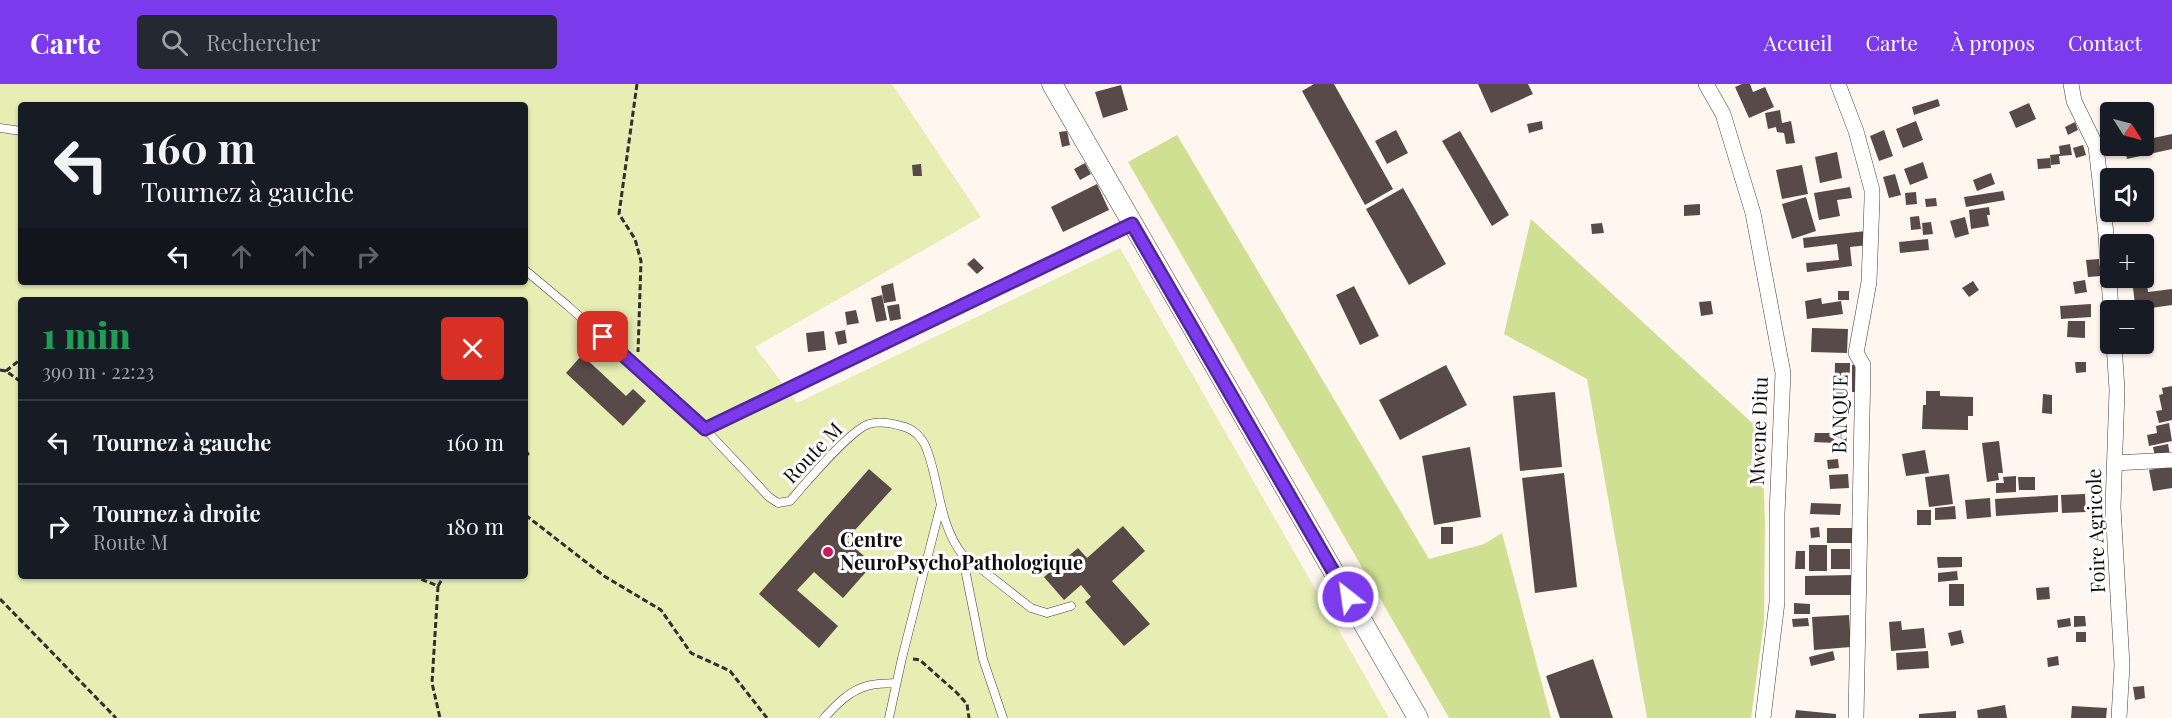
<!DOCTYPE html>
<html lang="fr">
<head>
<meta charset="utf-8">
<style>
  :root { --surface:#171b24; --page:#242831; --text:#f1f3f6; --muted:#9ea1a6; --line:#363941; --accent:#7c3aed }
  body { margin:0; font-family:"Playfair Display",serif; background:var(--page); color:var(--text); height:100vh; display:flex; flex-direction:column; font-size:22px; white-space:nowrap }
  * { box-sizing:border-box; margin:0 }
  p { font-size:20px; color:var(--muted) }
  .icon { flex:none; width:33px; height:33px; fill:none; stroke:currentColor; stroke-width:2; stroke-linecap:round; stroke-linejoin:round }
  .map { position:relative; flex:1; overflow:hidden }
  .sheet { position:absolute; left:18px; top:213px; width:510px; height:282px; display:flex; flex-direction:column; background:var(--surface); border-radius:6px; box-shadow:0 2px 4px #0004 }
  .sheet>* { flex:none }
  .top-card { position:absolute; left:18px; top:18px; width:510px; height:183px; border-radius:6px; box-shadow:0 2px 4px #0004; background:#171b24; color:var(--text); overflow:hidden }
  .needle { width:39px; rotate:126deg }
  .controls { position:absolute; left:2100px; top:18px; display:grid; gap:12px }
  .controls a { display:grid; place-items:center; width:54px; height:54px; border-radius:6px; background:var(--surface); box-shadow:0 2px 4px #0004; font-size:30px }
  .pin { position:absolute; display:grid; place-items:center; width:51px; height:51px; color:#fff; margin:-26px; border-radius:12px; box-shadow:0 3px 9px #0006 }
  .me { position:absolute; width:66px; margin:-33px; rotate:330deg; stroke-linejoin:round; filter:drop-shadow(0 0 4px #0008) }
  .turn { display:flex; align-items:center; gap:21px; height:126px; padding:0 24px; font-size:27px }
  .turn .icon { width:78px; height:78px; stroke-width:2.5 }
  .turn b { display:block; font-size:42px; line-height:51px }
  .lanes { display:flex; align-items:center; height:57px; padding:0 24px; background:#0003; justify-content:center; gap:30px; direction:ltr }
  .lanes .off { opacity:.35 }
  .round { display:grid; place-items:center; flex:none; width:63px; height:63px; border-radius:6px; background:var(--page) }
  .summary { display:flex; align-items:center; justify-content:space-between; height:102px; padding:0 24px }
  h1 { font-size:36px; font-weight:800; line-height:45px; color:#1e9e55 }
  ul { padding:0; list-style:none }
  li { display:flex; align-items:center; gap:18px; height:84px; padding:0 24px; border-top:2px solid var(--line) }
  li div { flex:1 }
  li b { display:block; font-size:22px }
  li em { font-style:normal }
  header { display:flex; align-items:center; gap:36px; box-sizing:border-box; height:84px; padding:0 30px; background:var(--accent); color:#fff }
  header strong { font-size:28px }
  nav { display:flex; gap:33px; margin-inline-start:auto; font-size:21px }
  .search { width:420px; height:54px; background:var(--page); display:flex; align-items:center; gap:15px; box-sizing:border-box; padding:0 21px; border-radius:6px; color:var(--muted); font-size:22px }
  .map>svg:first-child { display:block }
  .green { fill:#e6eeb4; fill-rule:evenodd }
  .forest { fill:#d0e092 }
  .building { fill:#584a49 }
  .lines { fill:none; stroke-linecap:round; stroke-linejoin:round }
  .service-casing { stroke:#414141; stroke-width:9 }
  .minor-casing { stroke:#414141; stroke-width:16 }
  .tertiary-casing { stroke:#414141; stroke-width:21 }
  .path { stroke:#303030; stroke-width:3; stroke-dasharray:6 3; stroke-linecap:butt }
  .service { stroke:#fff; stroke-width:8 }
  .minor { stroke:#fff; stroke-width:15 }
  .tertiary { stroke:#fff; stroke-width:20 }
  .route-casing { stroke:#51269a; stroke-width:15 }
  .route { stroke:#7c3aed; stroke-width:10 }
  .poi-dot { fill:#cc1860; stroke:#fff; stroke-width:2 }
  .labels { text-anchor:middle; stroke-width:6; stroke-linejoin:round; paint-order:stroke }
  .street-label { font-size:20px; fill:#0e0e0e; stroke:#fff }
  .poi-label { font-size:20px; font-weight:bold; fill:#0e0e0e; stroke:#fff; text-anchor:start }
</style>
</head>
<body>
<header>
<strong>Carte</strong>
<div class="search"><svg class="icon" aria-label="search" viewBox="0 0 24 24"><circle cx="10" cy="10" r="6"/><path d="M15 15l6 6"/></svg>Rechercher</div>
<nav><a>Accueil</a><a>Carte</a><a>À propos</a><a>Contact</a></nav>
</header>
<div class="map">
<svg width="2172" height="634" viewBox="0 0 2172 634">
  <rect width="100%" height="100%" fill="#fff6ef"/>
  <path class="green" d="M0 0H892L981 133 755 263 797 319 1120 164 1389 634H0ZM21 21H525V198H21ZM21 216H525V492H21Z"/>
  <path class="forest" d="M1177 51 1429 475 1484 460 1502 449 1551 634H1449L1128 78Z
    M1531 135 1762 348 1765 441 1764 539 1751 634H1647L1587 295 1504 250Z"/>
  <path class="building" d="M1314 0H1334L1393 105 1365 121 1302 7Z
    M1478 0H1528L1533 10 1491 29Z
    M1742 0H1750L1753 8 1765 3 1774 23 1749 34 1735 3Z
    M1121 1 1128 26 1103 34 1095 8Z
    M1938 15 1940 22 1914 31 1912 23Z
    M2029 19 2036 35 2016 44 2009 28Z
    M1780 26 1782 39 1791 37 1795 59 1786 60 1784 49 1777 48 1776 43 1768 45 1765 29Z
    M1542 37 1543 45 1529 49 1527 40Z
    M1916 37 1923 56 1903 64 1896 45Z
    M2075 38 2078 46 2068 51 2065 43Z
    M1396 46 1408 69 1387 80 1375 57Z
    M1884 46 1893 72 1879 77 1870 52Z
    M1067 47 1070 61 1062 63 1059 48Z
    M1460 47 1509 131 1492 142 1442 57Z
    M2172 50V65L2127 75 2124 62H2144V56Z
    M2070 60 2072 71 2059 72 2060 80 2051 81 2050 71 2060 70 2059 62Z
    M2083 61 2086 71 2076 74 2073 64Z
    M1837 68 1842 94 1820 99 1815 73Z
    M2050 74 2051 84 2038 85 2037 75Z
    M1923 78 1928 94 1910 101 1904 85Z
    M1085 79 1091 90 1080 96 1074 85Z
    M921 80 922 92H913L912 81Z
    M1802 81 1808 110 1782 115 1776 86Z
    M1991 89 1995 100 1977 107 1973 96Z
    M1895 90 1901 111 1889 114 1883 93Z
    M1097 100 1109 126 1063 148 1051 123Z
    M1850 103 1852 114 1837 116 1840 132 1819 136 1814 109Z
    M1403 104 1446 180 1409 201 1366 125Z
    M2003 107 2005 116 1966 123 1964 113Z
    M1916 108 1917 120 1906 121 1905 109Z
    M1806 113 1816 147 1792 155 1782 120Z
    M1936 114 1937 122 1926 123 1925 115Z
    M1700 120V131L1684 132V121Z
    M1989 123 1990 131H1987L1989 142 1971 145 1969 126Z
    M1919 132 1921 145 1911 146 1910 133Z
    M1965 133 1969 150 1955 154 1950 137Z
    M1931 138 1933 150 1923 151 1922 139Z
    M1602 139 1604 149 1592 150 1591 140Z
    M1866 147 1868 161 1850 163 1852 182 1807 188 1806 179 1839 176 1837 160 1804 164 1803 154Z
    M1928 155 1929 166 1900 169 1899 158Z
    M974 174 984 184 977 190 967 180Z
    M2099 175 2101 192 2088 193 2086 176Z
    M2085 196 2087 208 2075 210 2073 198Z
    M1973 197 1979 206 1969 213 1962 204Z
    M893 199 896 217 884 219 881 202Z
    M2147 201 2148 208 2172 205V221L2151 224V230L2144 231 2142 219 2135 220 2133 204Z
    M1354 202 1379 252 1360 261 1336 211Z
    M1838 207H1849V216H1838Z
    M882 211 887 236 876 238 871 214Z
    M1821 214 1822 220 1841 217 1843 230 1807 235 1805 217Z
    M1711 217 1713 230 1701 232 1699 218Z
    M899 220 901 235 890 237 887 222Z
    M2091 220V233L2061 235 2060 222Z
    M856 226 859 239 847 241 845 228Z
    M2068 237H2085V254L2067 253Z
    M1812 244 1848 245 1847 269 1811 268Z
    M845 246 847 259 838 261 835 248Z
    M824 247 826 266 808 268 806 249Z
    M582 271 626 312 633 305 646 317 623 342 566 289Z
    M2075 278H2086V288L2076 289Z
    M1835 279H1850L1849 320H1834Z
    M1446 281 1467 321 1400 356 1379 316Z
    M1852 281H1858V308H1852Z
    M2172 302V336L2159 339 2156 327 2162 326 2159 311 2163 310 2162 304Z
    M1926 307H1940V312L1973 313V332H1968V346L1922 345 1923 321H1926Z
    M1555 308 1562 383 1520 387 1513 312Z
    M2043 310 2052 311V330L2042 329Z
    M2169 339 2172 357 2149 362 2147 351 2157 349 2156 342Z
    M1815 349H1834V359L1814 358Z
    M1999 357 2003 389H1998L1999 396 1987 398 1982 359Z
    M2168 360 2170 371 2155 373 2153 363Z
    M1470 363 1481 433 1434 441 1422 372Z
    M1925 366 1929 389 1906 392 1902 370Z
    M1838 375 1839 384 1828 385 1827 376Z
    M2172 382V404L2153 407 2149 386Z
    M869 385 892 405 846 456 873 480 843 514 814 488 797 506 838 542 819 564 759 510Z
    M1564 389 1577 503 1535 509 1522 394Z
    M1848 390 1849 404 1830 405 1829 391Z
    M1949 390 1953 420 1929 423 1925 393Z
    M2016 392V408L1996 409V399H2004L2003 393Z
    M2018 393H2035V406H2019Z
    M2085 410 2086 428 2062 429 2061 411Z
    M2058 411V428L1996 432 1995 415Z
    M1990 414 1991 433 1967 435 1965 416Z
    M1811 419 1841 420 1840 431 1810 430Z
    M1955 422 1956 435 1935 436V424Z
    M1917 426H1931V441H1917Z
    M1123 442 1145 467 1112 497 1150 540 1124 562 1085 518 1091 513 1081 501 1064 516 1044 493 1078 464 1087 474Z
    M1441 443H1453V460H1441Z
    M1819 443 1820 453 1811 454 1810 444Z
    M1827 444H1854V459H1827Z
    M1809 461H1827V487H1809Z
    M1831 465H1850V485H1831Z
    M1796 467H1805V485H1795Z
    M1937 473H1962V483L1938 484Z
    M1957 487 1958 496 1938 498V489Z
    M1852 491V511H1805V492Z
    M1949 500H1964V522H1949Z
    M2049 503 2050 515 2037 516 2036 504Z
    M1794 519 1810 520V530H1794Z
    M1849 531 1851 563 1814 566 1812 533Z
    M2074 532H2085L2086 542 2074 543Z
    M1808 534 1809 542 1793 543 1792 535Z
    M2070 534 2071 542 2058 544 2057 536Z
    M1901 537 1902 546 1924 544 1926 564 1891 567 1889 538Z
    M1961 546 1964 559 1951 562 1948 549Z
    M2076 548H2086V558H2076Z
    M1833 567 1835 576 1811 582 1809 573Z
    M1928 567 1929 584 1897 586 1896 569Z
    M2058 572 2059 581 2048 583 2047 574Z
    M1593 575 1613 634H1560L1546 592Z
    M2144 602 2145 614 2135 616 2133 603Z
    M2005 621 2007 634H1978L1977 626Z
    M2072 622 2107 624 2106 634H2071Z
    M1796 626 1836 630V634H1795Z
    M1956 627V634H1919V630Z"/>
  <g class="lines">
    <g class="service-casing">
      <path id="service" d="M0 44 21 47
        M525 186 568 222 705 345 769 413 778 419 790 417C806 399 850 346 869 340 879 337 891 339 901 342 913 344 923 354 927 366 940 400 938 438 962 470L1031 524 1047 529 1071 522
        M705 345 1131 140
        M962 470 983 575 1003 634
        M824 634C835 622 850 606 867 602 876 599 887 600 896 599
        M889 634 902 574 940 424"/>
    </g>
    <g class="minor-casing">
      <path id="minor" d="M1706 0 1723 30 1753 129 1783 289 1777 430V518L1763 634
        M1838 0 1856 47 1872 106V116L1869 198 1856 269 1863 281 1856 634
        M2071 0 2074 17 2096 62 2106 150 2111 226
        M2114 260 2117 306 2113 423 2122 581 2119 634
        M2114 379 2172 376"/>
    </g>
    <g class="tertiary-casing">
      <path id="tertiary" d="M1052 0 1418 634"/>
    </g>
    <path class="path" d="M637 0 619 130 635 155 641 177 638 268
      M0 286 6 287 21 298
      M6 287 21 275
      M525 366 528 370 525 372
      M525 432 528 433 604 492 661 526 691 569 730 587 767 634
      M413 492 438 502 432 599 440 634
      M438 502 444 492
      M0 515 116 634
      M913 575 920 576 957 609 967 620 969 634"/>
    <use href="#service" class="service"/>
    <use href="#minor" class="minor"/>
    <use href="#tertiary" class="tertiary"/>
  </g>
  <g class="lines">
    <g class="route-casing">
      <path id="route" d="M603 253 705 345 1132 140 1348 513"/>
    </g>
    <use href="#route" class="route"/>
  </g>
  <circle class="poi-dot" cx="828" cy="468" r="6"/>
  <g class="labels">
    <g class="street-label">
      <text transform="translate(1840 330) rotate(-89)" y="7">BANQUE</text>
      <text transform="translate(1759 347) rotate(-88)" y="7">Mwene Ditu</text>
      <text transform="translate(813 369) rotate(-46)" y="7">Route M</text>
      <text transform="translate(2096 447) rotate(-92)" y="7">Foire Agricole</text>
    </g>
    <g class="poi-label">
      <text x="840" y="463">Centre<tspan x="840" dy="23">NeuroPsychoPathologique</tspan></text>
    </g>
  </g>
</svg>
<div class="controls">
<a><svg class="needle" viewBox="-14 -14 28 28"><path d="M0-13l5 13h-10z" fill="#e53935"/><path d="M0 13l5-13h-10z" fill="#9ea1a6"/></svg></a>
<a><svg class="icon" aria-label="sound" viewBox="0 0 24 24"><path d="M4 9h4l5-4v14l-5-4H4zM17 9q2 3 0 6"/></svg></a>
<a>+</a>
<a>−</a>
</div>
<div class="pin" style="left:603px;top:253px;background:#d93025"><svg class="icon" aria-label="arrive" viewBox="0 0 24 24"><path d="M6 21V4h12l-3 4 3 4H6"/></svg></div>
<svg class="me" style="left:1348px;top:513px" viewBox="-20 -20 40 40"><circle r="17" fill="#7c3aed" stroke="#fff" stroke-width="3"/><path d="M0-11L8 9 0 5-8 9z" fill="#fff"/></svg>
<div class="top-card">
<div class="turn"><svg class="icon" aria-label="left" viewBox="0 0 24 24"><path d="M17 20v-9H6M10 6l-5 5 5 5"/></svg><div><b>160 m</b>Tournez à gauche</div></div>
<div class="lanes"><svg class="icon" aria-label="left" viewBox="0 0 24 24"><path d="M17 20v-9H6M10 6l-5 5 5 5"/></svg><svg class="icon off" aria-label="ahead" viewBox="0 0 24 24"><path d="M12 20V5M6 11l6-6 6 6"/></svg><svg class="icon off" aria-label="ahead" viewBox="0 0 24 24"><path d="M12 20V5M6 11l6-6 6 6"/></svg><svg class="icon off" aria-label="right" viewBox="0 0 24 24"><path d="M7 20v-9h11M14 6l5 5-5 5"/></svg></div>
</div>
<section class="sheet">
<div class="summary"><div><h1>1 min</h1><p>390 m · 22:23</p></div><a class="round" style="background:#d93025;color:#fff"><svg class="icon" aria-label="close" viewBox="0 0 24 24"><path d="M6 6l12 12M18 6L6 18"/></svg></a></div>
<ul>
<li><svg class="icon" aria-label="left" viewBox="0 0 24 24"><path d="M17 20v-9H6M10 6l-5 5 5 5"/></svg><div><b>Tournez à gauche</b></div><em>160 m</em></li>
<li><svg class="icon" aria-label="right" viewBox="0 0 24 24"><path d="M7 20v-9h11M14 6l5 5-5 5"/></svg><div><b>Tournez à droite</b><p>Route M</p></div><em>180 m</em></li>
</ul>
</section>
</div>
</body>
</html>
